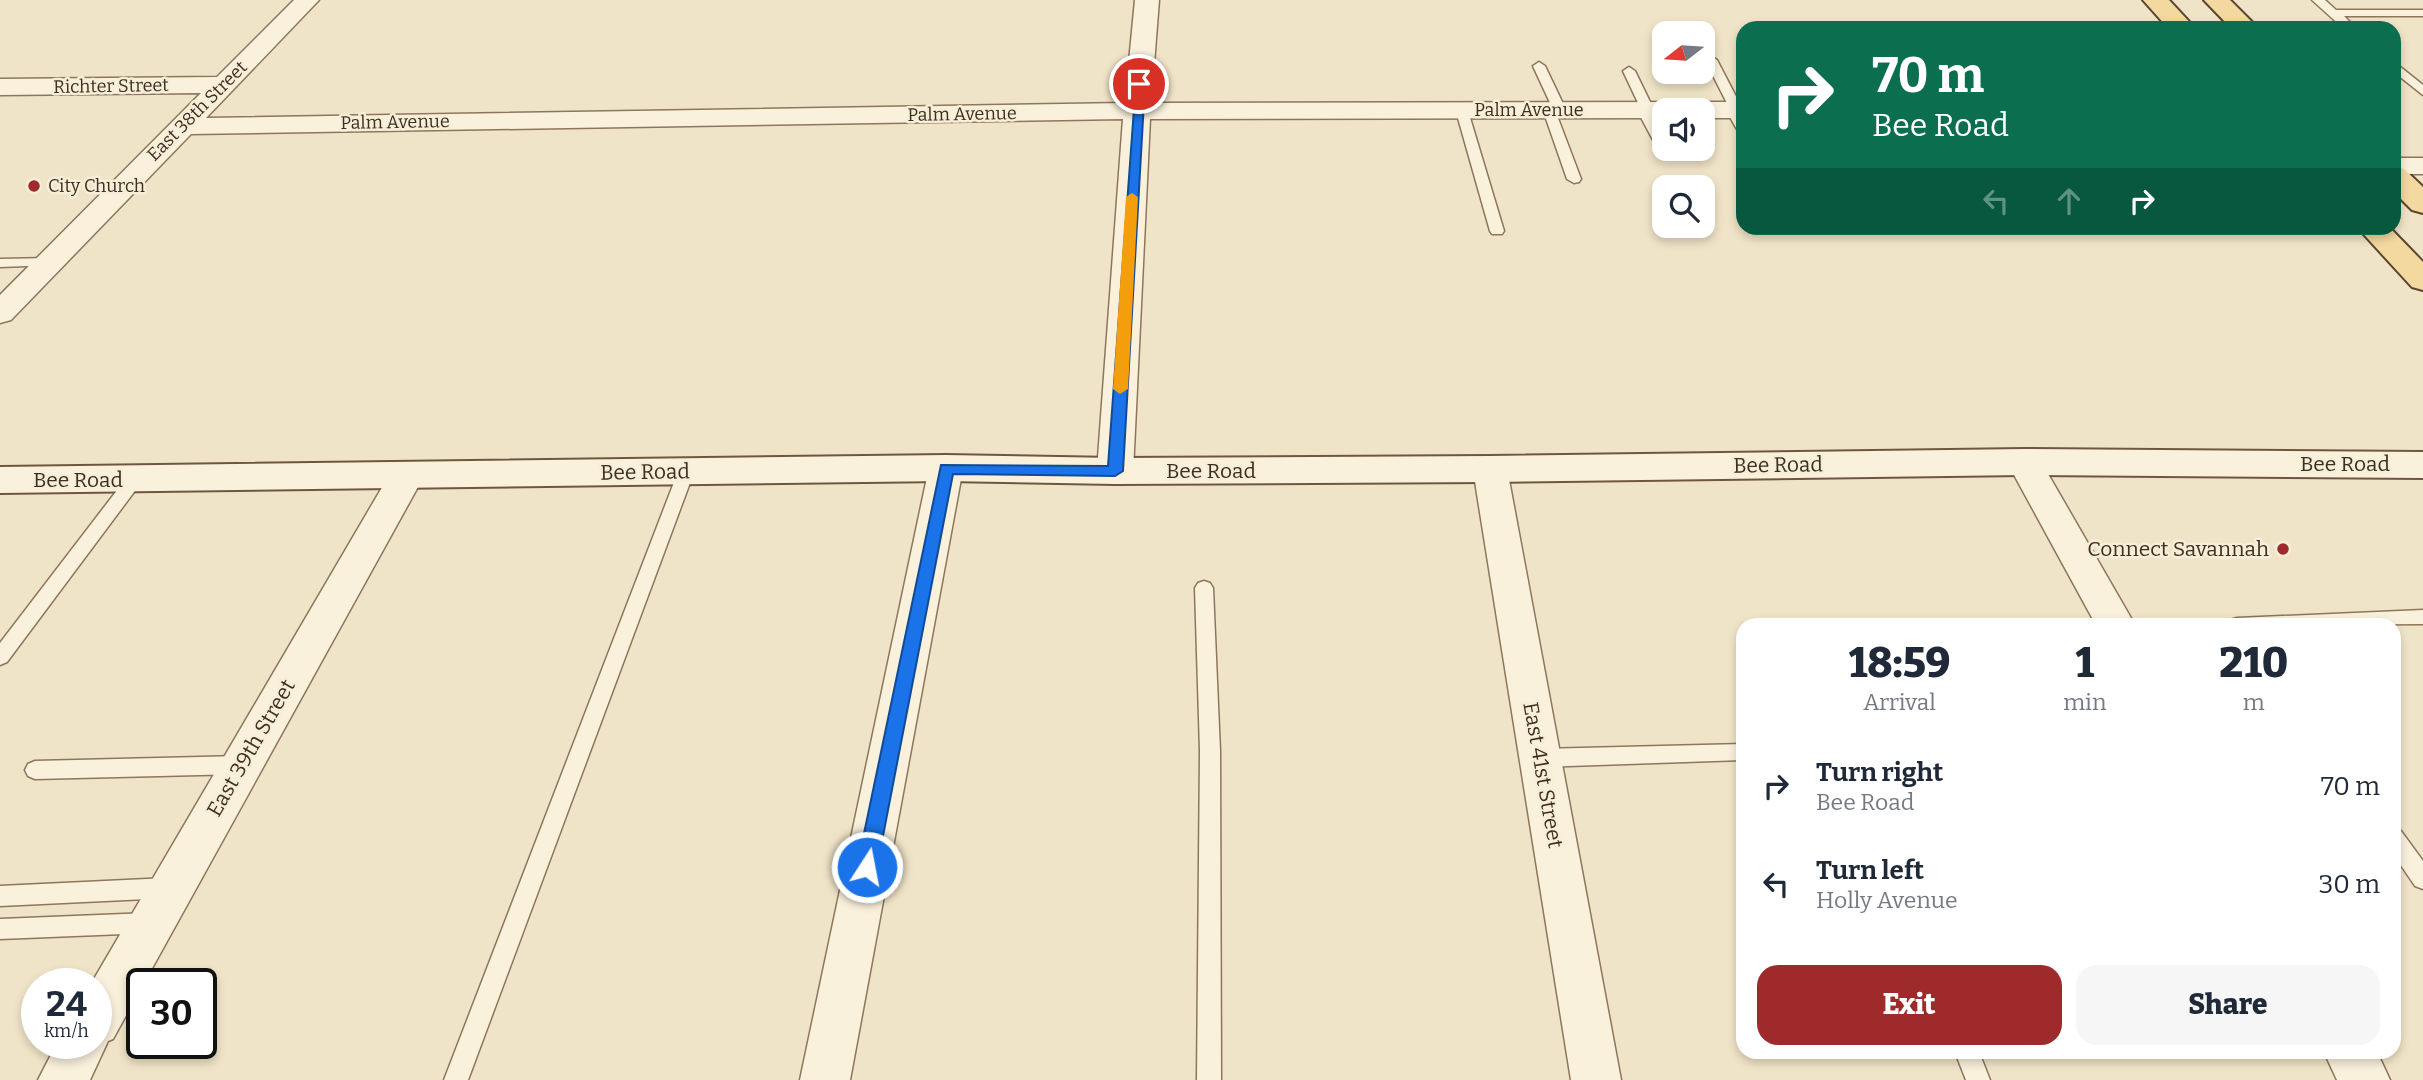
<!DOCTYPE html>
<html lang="en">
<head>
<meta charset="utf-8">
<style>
  :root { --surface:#fff; --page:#f6f6f7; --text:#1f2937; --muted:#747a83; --accent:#9e2a2b }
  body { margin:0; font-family:Bitter,serif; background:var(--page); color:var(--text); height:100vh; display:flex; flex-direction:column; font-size:26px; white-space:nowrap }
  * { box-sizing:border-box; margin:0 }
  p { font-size:23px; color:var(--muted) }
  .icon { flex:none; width:38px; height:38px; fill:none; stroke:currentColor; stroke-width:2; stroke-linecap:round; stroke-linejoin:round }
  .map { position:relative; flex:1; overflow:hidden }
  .panel { position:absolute; left:1736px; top:618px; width:665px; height:441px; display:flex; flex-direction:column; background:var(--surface); border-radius:21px; box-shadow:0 4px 10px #0003 }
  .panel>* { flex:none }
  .banner { position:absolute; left:1736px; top:21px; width:665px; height:214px; border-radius:21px; box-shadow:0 4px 10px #0003; background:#0b6e4f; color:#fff; overflow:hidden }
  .needle { width:46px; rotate:253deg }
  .buttons { position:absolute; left:1652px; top:21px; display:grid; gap:14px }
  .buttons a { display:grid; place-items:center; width:63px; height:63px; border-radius:14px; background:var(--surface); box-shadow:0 4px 10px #0003; font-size:35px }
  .speed { position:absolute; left:21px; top:968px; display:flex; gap:14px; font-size:35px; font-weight:700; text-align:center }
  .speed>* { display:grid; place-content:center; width:91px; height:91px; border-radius:50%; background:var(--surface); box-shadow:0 4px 10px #0003; line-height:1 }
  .speed small { font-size:18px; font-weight:400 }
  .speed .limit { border:4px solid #111; border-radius:10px; background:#fff; color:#111 }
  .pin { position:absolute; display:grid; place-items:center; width:60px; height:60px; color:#fff; margin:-30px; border:4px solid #fff; border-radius:50%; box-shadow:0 2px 7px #0007 }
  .me { position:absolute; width:77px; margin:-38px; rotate:11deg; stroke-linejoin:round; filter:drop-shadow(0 0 5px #0008) }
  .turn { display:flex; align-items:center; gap:24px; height:147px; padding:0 21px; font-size:32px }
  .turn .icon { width:91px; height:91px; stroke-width:2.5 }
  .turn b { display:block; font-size:49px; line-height:60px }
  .lanes { display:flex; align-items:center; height:66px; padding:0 21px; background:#0003; justify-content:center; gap:35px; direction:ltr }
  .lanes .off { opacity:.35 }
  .eta { display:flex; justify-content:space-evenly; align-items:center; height:119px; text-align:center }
  .eta b { font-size:42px; font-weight:800; line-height:49px }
  .cta { display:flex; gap:14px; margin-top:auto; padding:14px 21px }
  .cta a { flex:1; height:80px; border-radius:21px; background:var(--accent); color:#fff; font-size:28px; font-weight:800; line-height:80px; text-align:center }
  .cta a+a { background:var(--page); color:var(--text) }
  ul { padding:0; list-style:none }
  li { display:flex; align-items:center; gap:21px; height:98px; padding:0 21px }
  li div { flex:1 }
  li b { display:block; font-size:26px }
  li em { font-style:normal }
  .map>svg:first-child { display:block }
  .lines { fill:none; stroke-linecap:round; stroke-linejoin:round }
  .service-casing { stroke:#8d765c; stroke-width:3 }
  .minor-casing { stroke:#8d765c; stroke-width:3 }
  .secondary-casing { stroke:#6f573f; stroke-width:4 }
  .primary-casing { stroke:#5b4430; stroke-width:4 }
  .service { fill:#faf1dc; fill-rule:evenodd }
  .minor { fill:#faf1dc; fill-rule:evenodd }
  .secondary { fill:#faf1dc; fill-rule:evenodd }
  .primary { fill:#f3d9a0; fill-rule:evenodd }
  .route { fill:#1a73e8; stroke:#114b97; stroke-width:2 }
  .slow { fill:#f59e0b }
  .poi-dot { fill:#9e2a2b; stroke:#f7eed8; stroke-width:2.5 }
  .labels { text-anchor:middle; stroke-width:5; stroke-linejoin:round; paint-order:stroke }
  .far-street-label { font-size:18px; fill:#3d2e20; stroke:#f7eed8 }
  .far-poi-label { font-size:18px; fill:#3d2e20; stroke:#f7eed8; text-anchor:start }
  .street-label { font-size:21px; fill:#3d2e20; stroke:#f7eed8 }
  .poi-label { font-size:21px; fill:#3d2e20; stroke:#f7eed8; text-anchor:end }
</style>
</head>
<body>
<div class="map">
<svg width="2423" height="1080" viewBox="0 0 2423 1080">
  <rect width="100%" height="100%" fill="#f0e4c8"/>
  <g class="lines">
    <g class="service-casing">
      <path id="service" d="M2312 0H2325L2336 10H2423V16H2344L2356 28H2343Z
        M1711 56 1717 60 1743 110 1740 113 1743 119V134L1739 133 1726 110 1729 107 1705 60Z
        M1539 62 1545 66 1566 110 1556 113 1581 179 1579 182 1574 183 1567 179 1543 110 1552 107 1533 66Z
        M2394 62 2423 85V95L2394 72Z
        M1629 67 1635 71 1654 110 1651 113 1664 137V149H1671V155H1661L1637 110 1640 107 1623 71Z
        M1462 107 1468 111 1504 231 1502 234H1492L1490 231 1456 111Z
        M49 258 56 262 54 265 0 267V259Z
        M686 466 694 472 468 1080H444L678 472Z
        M134 474 142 480 140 484 7 662 0 665V643L128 476Z
        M1204 581 1210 583 1213 588 1220 751 1221 1080H1197L1200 751 1195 588 1198 583Z
        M2423 610V624L2228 625 2230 620 2237 618Z
        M1743 744V760L1540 767 1533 764 1530 758 1533 752 1540 749Z
        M241 756 248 759 251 765 248 771 241 774 35 779 28 776 25 770 28 764 35 761Z
        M2394 829 2401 831 2423 861V889L2415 886 2394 855Z
        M168 878 176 881 179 888 176 895 168 898 0 906V886Z
        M149 913 157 916 160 923 157 930 149 933 0 939V919Z
        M1955 1052H1979L1990 1080H1966Z"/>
    </g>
    <g class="minor-casing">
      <path id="minor" d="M294 0H319L206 118 1125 103 1135 0H1159L1151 103 1743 102V118H1703V110H1664V118L1150 119 1133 471 1127 480 1115 483 1103 480 1097 471 1123 119 191 134 11 320 0 323V295L201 93 0 95V79L217 77Z
        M2394 158H2423V174H2394Z
        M2024 450 2036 453 2135 625H2096L2007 462 2012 453Z
        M946 456 958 459 963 468 850 1080H800L929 468 934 459Z
        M1490 457 1502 460 1507 469 1621 1080H1571L1473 469 1478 460Z
        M406 463 418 467 424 476 113 1039 108 1041 90 1080H38L57 1043H96V984H91L394 467Z
        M2324 1052H2377L2390 1080H2337Z"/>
    </g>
    <g class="secondary-casing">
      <path id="secondary" d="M2024 449 2423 452V478L2024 475 1490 482 1115 484 946 481 0 493V467L946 455 1115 458 1490 456Z"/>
    </g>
    <g class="primary-casing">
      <path id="primary" d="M2143 0H2169L2195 28H2168Z
        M2204 0H2230L2258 28H2231Z
        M2394 166 2404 169 2423 187V213L2412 210 2394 192Z
        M2358 228H2390L2423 262V290L2412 287Z"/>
    </g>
    <use href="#service" class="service"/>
    <use href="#minor" class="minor"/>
    <use href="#secondary" class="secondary"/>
    <use href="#primary" class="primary"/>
  </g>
  <path class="route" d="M1136 81 1145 84 1123 471 1115 476 953 474 877 867 874 874 867 876 860 874 857 867 941 465 1108 466Z"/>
  <path class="slow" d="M1132 193 1138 197 1128 389 1120 394 1113 389 1126 197Z"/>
  <g class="poi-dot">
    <circle cx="34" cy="186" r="7"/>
    <circle cx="2283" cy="549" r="7"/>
  </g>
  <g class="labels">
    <g class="far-street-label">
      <text transform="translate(111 86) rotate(-1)" y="6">Richter Street</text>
      <text x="1529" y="116">Palm Avenue</text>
      <text transform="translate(197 111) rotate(-45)" y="6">East 38th Street</text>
      <text transform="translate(962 114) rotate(-1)" y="6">Palm Avenue</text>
      <text transform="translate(395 122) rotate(-1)" y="6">Palm Avenue</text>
    </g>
    <g class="far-poi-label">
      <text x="48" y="192">City Church</text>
    </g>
    <g class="street-label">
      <text x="2345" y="471">Bee Road</text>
      <text transform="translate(1778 465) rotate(-1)" y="7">Bee Road</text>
      <text x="1211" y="478">Bee Road</text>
      <text transform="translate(645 472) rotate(-1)" y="7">Bee Road</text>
      <text x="78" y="487">Bee Road</text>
      <text transform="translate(251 748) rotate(-60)" y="7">East 39th Street</text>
      <text transform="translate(1543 775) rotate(80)" y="7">East 41st Street</text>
    </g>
    <g class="poi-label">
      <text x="2269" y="556">Connect Savannah</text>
    </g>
  </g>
</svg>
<div class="buttons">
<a><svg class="needle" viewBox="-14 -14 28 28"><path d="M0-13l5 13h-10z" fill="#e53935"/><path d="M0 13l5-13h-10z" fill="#747a83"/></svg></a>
<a><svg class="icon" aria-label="sound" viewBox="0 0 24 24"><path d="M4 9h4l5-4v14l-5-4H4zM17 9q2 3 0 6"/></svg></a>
<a><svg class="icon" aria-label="search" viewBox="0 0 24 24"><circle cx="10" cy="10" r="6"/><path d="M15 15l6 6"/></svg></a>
</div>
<div class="speed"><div>24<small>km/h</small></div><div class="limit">30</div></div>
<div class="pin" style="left:1139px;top:84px;background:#d93025"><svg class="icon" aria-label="arrive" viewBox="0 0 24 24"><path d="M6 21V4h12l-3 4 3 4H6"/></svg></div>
<svg class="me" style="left:867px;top:867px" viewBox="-20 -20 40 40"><circle r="17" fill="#1a73e8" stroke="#fff" stroke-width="3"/><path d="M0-11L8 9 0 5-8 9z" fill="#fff"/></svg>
<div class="banner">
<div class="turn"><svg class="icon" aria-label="right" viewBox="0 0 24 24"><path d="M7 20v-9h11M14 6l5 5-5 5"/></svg><div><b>70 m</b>Bee Road</div></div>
<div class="lanes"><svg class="icon off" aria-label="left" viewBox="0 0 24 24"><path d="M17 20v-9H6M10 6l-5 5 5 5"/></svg><svg class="icon off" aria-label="ahead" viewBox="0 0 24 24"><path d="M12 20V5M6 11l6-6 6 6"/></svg><svg class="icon" aria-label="right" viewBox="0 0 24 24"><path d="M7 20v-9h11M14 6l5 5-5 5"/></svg></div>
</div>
<section class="panel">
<div class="eta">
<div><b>18:59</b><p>Arrival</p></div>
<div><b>1</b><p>min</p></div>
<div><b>210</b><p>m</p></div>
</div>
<ul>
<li><svg class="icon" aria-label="right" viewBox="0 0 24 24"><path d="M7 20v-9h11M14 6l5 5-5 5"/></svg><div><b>Turn right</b><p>Bee Road</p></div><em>70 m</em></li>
<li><svg class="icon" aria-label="left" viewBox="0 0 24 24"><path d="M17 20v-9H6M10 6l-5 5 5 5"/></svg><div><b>Turn left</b><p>Holly Avenue</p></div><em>30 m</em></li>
</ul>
<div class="cta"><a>Exit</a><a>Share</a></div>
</section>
</div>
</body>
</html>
